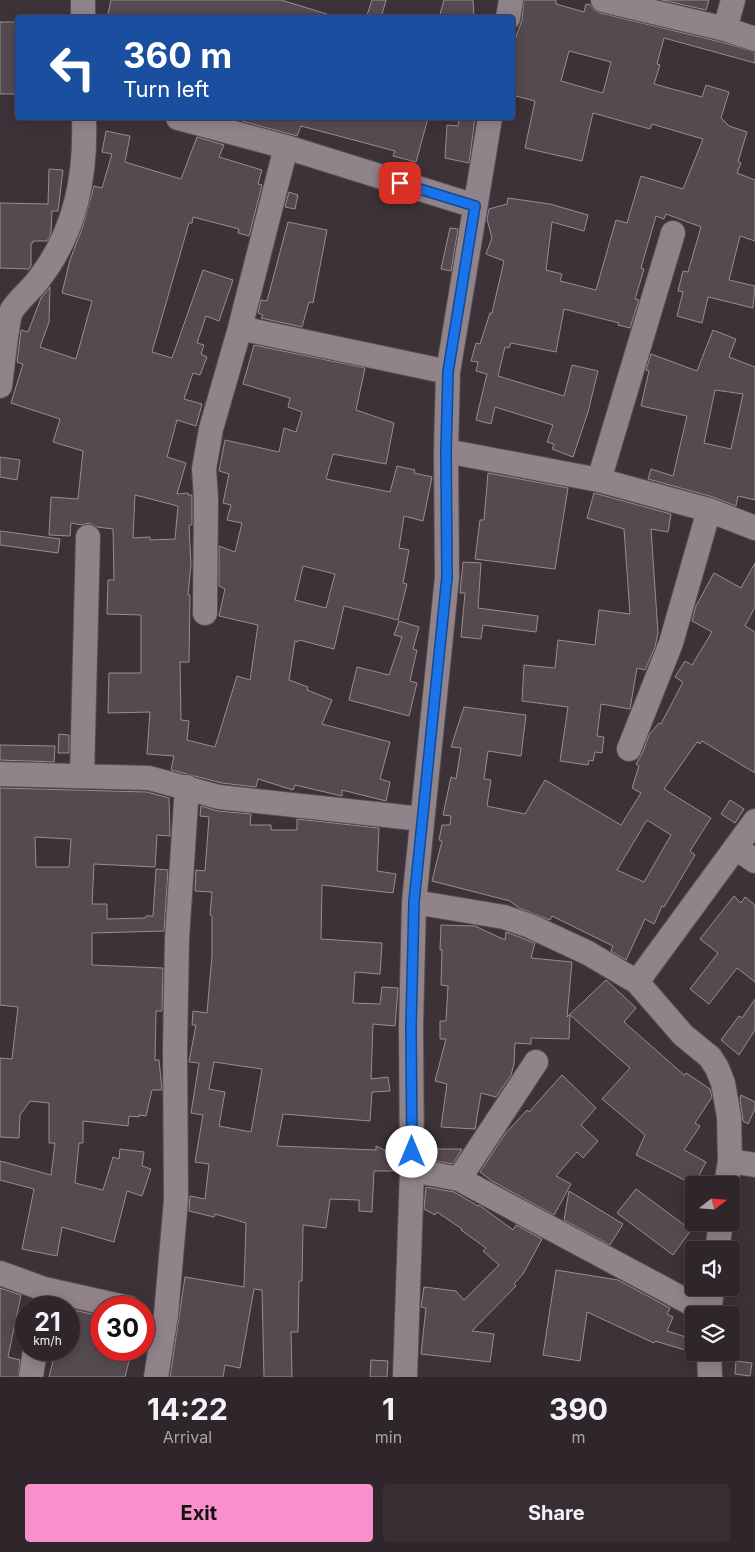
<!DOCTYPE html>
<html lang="en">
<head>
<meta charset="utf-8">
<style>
  :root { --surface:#2e262a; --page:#362e32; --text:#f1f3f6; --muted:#a7a5a8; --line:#494347; --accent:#f890cb }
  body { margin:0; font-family:Inter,sans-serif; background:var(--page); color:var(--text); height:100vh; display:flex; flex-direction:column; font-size:19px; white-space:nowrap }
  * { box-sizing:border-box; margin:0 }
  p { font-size:16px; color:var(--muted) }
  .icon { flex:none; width:28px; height:28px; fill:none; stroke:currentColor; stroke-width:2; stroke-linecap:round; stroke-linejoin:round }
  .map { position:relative; height:1377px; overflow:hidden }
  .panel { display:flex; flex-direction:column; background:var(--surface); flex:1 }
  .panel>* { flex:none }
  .hud { position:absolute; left:15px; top:15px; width:500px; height:105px; border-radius:5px; box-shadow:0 2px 12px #0003,0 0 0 1px var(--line); background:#1a4fa0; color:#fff; overflow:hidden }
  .needle { width:32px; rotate:73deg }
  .buttons { position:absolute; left:685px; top:1176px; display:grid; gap:10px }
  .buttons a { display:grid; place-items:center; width:55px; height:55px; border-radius:5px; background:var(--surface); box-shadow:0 2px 12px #0003,0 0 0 1px var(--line); font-size:25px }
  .speed { position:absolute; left:15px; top:1296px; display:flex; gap:10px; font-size:25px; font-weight:700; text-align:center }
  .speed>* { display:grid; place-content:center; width:65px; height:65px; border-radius:50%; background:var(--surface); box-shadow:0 2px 12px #0003,0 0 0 1px var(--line); line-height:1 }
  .speed small { font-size:12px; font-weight:400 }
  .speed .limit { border:8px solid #d22; background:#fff; color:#111 }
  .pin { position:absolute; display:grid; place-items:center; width:42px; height:42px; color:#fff; margin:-21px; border-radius:10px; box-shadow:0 2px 8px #0006 }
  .me { position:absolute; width:55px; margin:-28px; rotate:0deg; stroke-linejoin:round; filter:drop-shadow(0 0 4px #0008) }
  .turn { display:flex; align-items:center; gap:18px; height:105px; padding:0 25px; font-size:22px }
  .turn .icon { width:65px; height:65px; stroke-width:2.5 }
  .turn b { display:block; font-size:35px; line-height:42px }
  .eta { display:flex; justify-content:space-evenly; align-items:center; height:85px; text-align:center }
  .eta b { font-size:30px; font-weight:700; line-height:35px }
  .button { display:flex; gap:10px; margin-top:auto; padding:10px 25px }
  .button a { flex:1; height:58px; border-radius:5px; background:var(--accent); color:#111; font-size:20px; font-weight:700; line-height:58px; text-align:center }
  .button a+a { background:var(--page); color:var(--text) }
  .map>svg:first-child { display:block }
  .building { fill:#554a50; stroke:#998c92; fill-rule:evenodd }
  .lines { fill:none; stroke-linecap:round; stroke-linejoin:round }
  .minor-casing { stroke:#574e52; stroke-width:26 }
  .minor { stroke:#90848a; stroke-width:24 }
  .route-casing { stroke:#114b97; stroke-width:12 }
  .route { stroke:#1a73e8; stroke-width:9 }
</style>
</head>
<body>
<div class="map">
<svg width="755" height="1377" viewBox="0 0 755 1377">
  <rect width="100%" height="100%" fill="#3d3238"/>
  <path class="building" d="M111 0H281L327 14V18H107Z
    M372 0H386L381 18H366Z
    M444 0H473L474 18H439Z
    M524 0H556V4L584 12 586 4 591 5 594 10 600 13 721 42 755 52V63L664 38 657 64 660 65 654 84 702 97 706 85 729 92 721 118 729 126 747 132 738 162 741 163 737 173 755 180V241L740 236 729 280 755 286 753 308 708 297 702 323 677 316 683 292 678 291 683 271 688 272 701 227 666 214 664 219 656 216 641 268 644 269 635 299 639 300 630 328 618 325 619 323 564 309 556 352 511 343 509 348 505 347 498 376 564 396 572 365 598 371 588 412 573 457 552 449 554 444 547 442 553 425 495 407 491 424 476 420 487 374 476 371 478 362 471 361 476 343 480 344 490 313H492L504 261 486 254 492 238 487 219 489 209 507 204 508 198 550 204 588 215 584 231 552 222 546 270 562 274 560 281 596 290 616 220 627 223 641 176 683 189 703 139 652 124 650 129 593 113 582 161 525 148 535 101 512 95V48L522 20ZM569 51 611 62 603 93 561 81Z
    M662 0H709L706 10Z
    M0 22H18V94H0Z
    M242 118H279L286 120V118H428L416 162 393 156 395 151 301 126 297 136 242 121Z
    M459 118H475L469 163 445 158 447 125 458 126Z
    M106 131 130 136 125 162 181 179 197 137 224 145 219 157 262 170 258 184 262 185 249 236 238 233 239 229 193 217 192 223H189L152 352 172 358 203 270 233 280 219 321 206 316 197 343 204 345 201 354 207 357 200 375 193 373 184 399 202 404 196 426 177 420 167 457 186 463 177 494 188 493V495H192V525H189L191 564 188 595H190L189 662H180L181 720 189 721 187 740 215 747 237 676 250 680 258 625 219 616 225 589 219 586V546L235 552 242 523 227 520 231 505 223 503 229 474 219 471 225 440 279 452 284 428 296 432 302 412 288 407 290 398 243 384 254 345 365 368 356 410 394 423 386 464 333 454 326 479 390 492 397 466 415 470 414 473 432 477 423 521 404 516 399 548 409 550 403 583 407 584 398 620 344 606 334 649 299 640 298 642 295 641 289 680 308 687 307 690 332 700 322 724 390 742 380 779 390 782 386 801 342 790V796L295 785 293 790 258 779 256 787 222 783 171 770 174 756 147 754 150 712 108 713 109 673H141V615L107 614 108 580H114L113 529 97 527 89 523 82 525 71 523 70 536 49 535 51 497 78 499 83 451 53 442 60 419 11 403 23 364 17 362 21 330 28 332 41 298 50 287 49 322 40 347 76 359 92 301 62 293 70 260 83 226 94 186 102 188 112 154 102 152ZM135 495 178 506 175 539 150 540V537L133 538ZM303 566 335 574 326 608 295 600Z
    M49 169 63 170 58 211H52L51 231 50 236 47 241H33V243H31V266L29 269 0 268V203L48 204Z
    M289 192 298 195 295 209 285 207Z
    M288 222 327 230 313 303 309 302 302 327 261 318 263 315 258 313 261 300 267 301Z
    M450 228 458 229 451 271 441 269Z
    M713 330 736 339 729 357 755 367V500L738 496 736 506 713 497 648 479 651 469 673 476 687 416 641 406 649 371 646 370 651 354 697 371ZM715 390 743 394 731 449 704 443Z
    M0 457 20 460 17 480 0 477Z
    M488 473 568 488 555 569 475 559 480 520H484Z
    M594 493 671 514 668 532 651 529 658 633 655 647 645 670 637 668 630 709 601 704 597 736 604 737 602 753 595 752 593 761 589 760 588 765 560 761 568 707 522 701 524 665 555 668 558 640 595 645 599 610 630 614 624 529 587 518Z
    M0 531 60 539 58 553 0 545Z
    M463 562 481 563 478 608 538 616 536 632 483 625 481 639 461 637 465 593H460Z
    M755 563V607L745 626 755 632V773L702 741 700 744 697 742 664 789 711 818 690 851 695 855 664 907 662 906 654 924 645 919 626 960 611 951 613 946 552 916 550 920 519 908 510 901 432 881 442 841 439 840 442 825H450L451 816 443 815 451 777 456 779 461 748 451 747 464 707 526 715 521 756 488 751 484 779 491 780 487 806 525 814 545 780 621 825 641 793 632 788 639 766 636 764 642 754 649 735 659 723 661 724 683 682 675 677 685 661 692 665 712 632 692 621 696 606 714 573 741 588ZM647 820 671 835 644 882 617 870Z
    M399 621 419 627 413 649 417 650 410 681 417 683 409 716 349 700 357 667 389 675 402 637 394 635Z
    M59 734 69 735V753H58Z
    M0 745 55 746 54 762 0 760Z
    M0 788 147 792 169 798 170 836 157 835 155 867 94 864 92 904H107V919L145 918 146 916H153L156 869 168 870 164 931 92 933V965L163 968 162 1011H156L155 1060H159L162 1090H152L146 1116 139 1115V1117L129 1116 128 1126 83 1121V1143H79L75 1183 103 1190 113 1157 119 1159 120 1149 144 1152 142 1166 151 1169 142 1196 127 1191 114 1242 62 1227 57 1256 22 1249 34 1189 0 1180V1161L51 1175 55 1143H49V1103L30 1101 20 1115 19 1138 0 1137V1058L12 1059 18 1007 0 1005ZM35 837 71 839 69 867H36Z
    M730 800 744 809 735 823 721 814Z
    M201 806 218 811 251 814 250 825H271V830H297V819L379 828 377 871 396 874 393 893 322 885 321 939 382 943 380 974 355 972 353 1003 380 1004 382 987 398 988 395 1026 373 1024 371 1079 388 1077 390 1091 372 1092 370 1121 283 1114 277 1146 376 1150V1146L394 1155V1171H374L372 1212 359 1211V1200L330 1199 326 1228 303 1225 302 1281H299L298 1332H291L292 1377H264L262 1290 254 1289 240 1368 225 1365 223 1377H170L185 1277 244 1287 246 1223 215 1214 214 1217 189 1211 190 1196 205 1199 209 1164 195 1162 203 1115 191 1113 199 1063 189 1062 196 1025H192L193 1011 207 1013 212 955V916L210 915 212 892 195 891 196 870 205 871 209 817 200 816ZM214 1062 262 1069 251 1132 219 1126 225 1092 209 1089Z
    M734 896 741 903 745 897 755 905V982L737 968 709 1004 690 989 718 953 700 939Z
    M441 925 475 926 505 940 506 932 535 943 531 958 572 962 567 1017 606 980 636 1008 624 1022 684 1075 686 1073 710 1089 712 1097 695 1123 700 1126 684 1150 706 1162 694 1185 636 1155 645 1135 602 1099 630 1068 570 1015 569 1039 531 1038V1044L515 1043 514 1064 511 1075 496 1097 481 1093 475 1129 441 1127 447 1084 435 1081 446 1039H440V1021H446L448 986 441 985 442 950H440Z
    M755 999V1030L739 1055 721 1040 739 1016 742 1018Z
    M562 1075 596 1108 581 1125 598 1141 583 1158 577 1152 556 1176 571 1184 554 1215 492 1181 480 1172 505 1134 527 1110 529 1112Z
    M741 1095 755 1102V1109L748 1124 743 1121 740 1099Z
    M426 1149H462L453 1164 426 1159Z
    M426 1187 454 1192 478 1206 479 1205 513 1230 516 1225 542 1239 523 1274 514 1284 516 1286 472 1331 494 1334 490 1362 421 1354 426 1308 421 1307 424 1287 456 1291 464 1300 499 1265 483 1251 486 1248 461 1230 462 1229 437 1212 435 1215 424 1209Z
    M636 1189 691 1230 673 1255 617 1213Z
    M569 1191 623 1224 610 1245 564 1220Z
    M556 1270 618 1280 670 1308 667 1314 673 1317 667 1331 689 1338 685 1350 655 1341 654 1343 587 1312 580 1361 543 1355Z
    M0 1288 21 1295 8 1357 20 1360 18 1377H0Z
    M69 1309 101 1316V1350H119L131 1353 125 1377H49L56 1350H69Z
    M371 1360 388 1361 387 1377H370Z
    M736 1361 752 1363 750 1376 735 1374Z"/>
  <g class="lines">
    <g class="minor-casing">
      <path id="minor" d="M83 0V18
        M603 0 725 29 755 39
        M508 18 511 0
        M725 29 733 0
        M178 118 286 147 240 328 211 429 204 469 206 499 205 613
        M286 147 475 206
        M240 328 448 372
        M0 386C2 372 7 318 12 310 19 299 31 290 39 279 76 231 86 176 84 118
        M446 451 599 480 709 510 755 528
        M599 480 673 233
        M629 749 671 643 709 510
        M0 774 149 778 219 797 422 819
        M82 776 88 537
        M736 848 755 861
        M414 902 504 917 530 926 588 953 637 982 683 1035 710 1057 717 1068 723 1083 729 1117 730 1161 726 1185
        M637 982 755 821
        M730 1161 755 1165
        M412 1170 459 1179 709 1313
        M459 1179 536 1062
        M717 1250 721 1222
        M0 1273 44 1289 129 1308
        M709 1315 712 1288
        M709 1352 710 1377
        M31 1377 35 1350
        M156 1377 166 1315 176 1200 175 1049 177 939 187 787
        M405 1377 412 1170 411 1026 414 902 447 577 446 451 448 372 490 118"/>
    </g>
    <use href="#minor" class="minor"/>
  </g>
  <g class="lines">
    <g class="route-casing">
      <path id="route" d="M400 183 475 206 448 372 446 452 447 577 414 902 411 1026 412 1152"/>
    </g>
    <use href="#route" class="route"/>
  </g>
</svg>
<div class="buttons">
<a><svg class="needle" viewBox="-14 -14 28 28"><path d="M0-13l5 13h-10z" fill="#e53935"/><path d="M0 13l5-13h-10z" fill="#a7a5a8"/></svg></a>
<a><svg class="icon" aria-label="sound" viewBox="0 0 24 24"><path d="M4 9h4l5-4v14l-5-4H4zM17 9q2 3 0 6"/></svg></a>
<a><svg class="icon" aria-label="layers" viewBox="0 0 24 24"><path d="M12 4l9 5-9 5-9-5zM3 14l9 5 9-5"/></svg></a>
</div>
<div class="speed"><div>21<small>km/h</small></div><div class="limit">30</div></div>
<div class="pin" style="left:400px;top:183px;background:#d93025"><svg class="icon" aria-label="arrive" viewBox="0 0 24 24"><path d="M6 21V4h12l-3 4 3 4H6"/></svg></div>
<svg class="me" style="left:412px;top:1152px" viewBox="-20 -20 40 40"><circle r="19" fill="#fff"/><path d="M0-13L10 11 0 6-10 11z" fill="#1a73e8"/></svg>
<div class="hud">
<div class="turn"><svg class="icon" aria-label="left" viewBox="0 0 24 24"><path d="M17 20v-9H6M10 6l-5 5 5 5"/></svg><div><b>360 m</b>Turn left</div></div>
</div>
</div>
<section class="panel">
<div class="eta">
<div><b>14:22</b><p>Arrival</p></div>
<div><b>1</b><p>min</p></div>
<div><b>390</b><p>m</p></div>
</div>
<div class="button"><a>Exit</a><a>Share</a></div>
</section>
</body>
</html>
